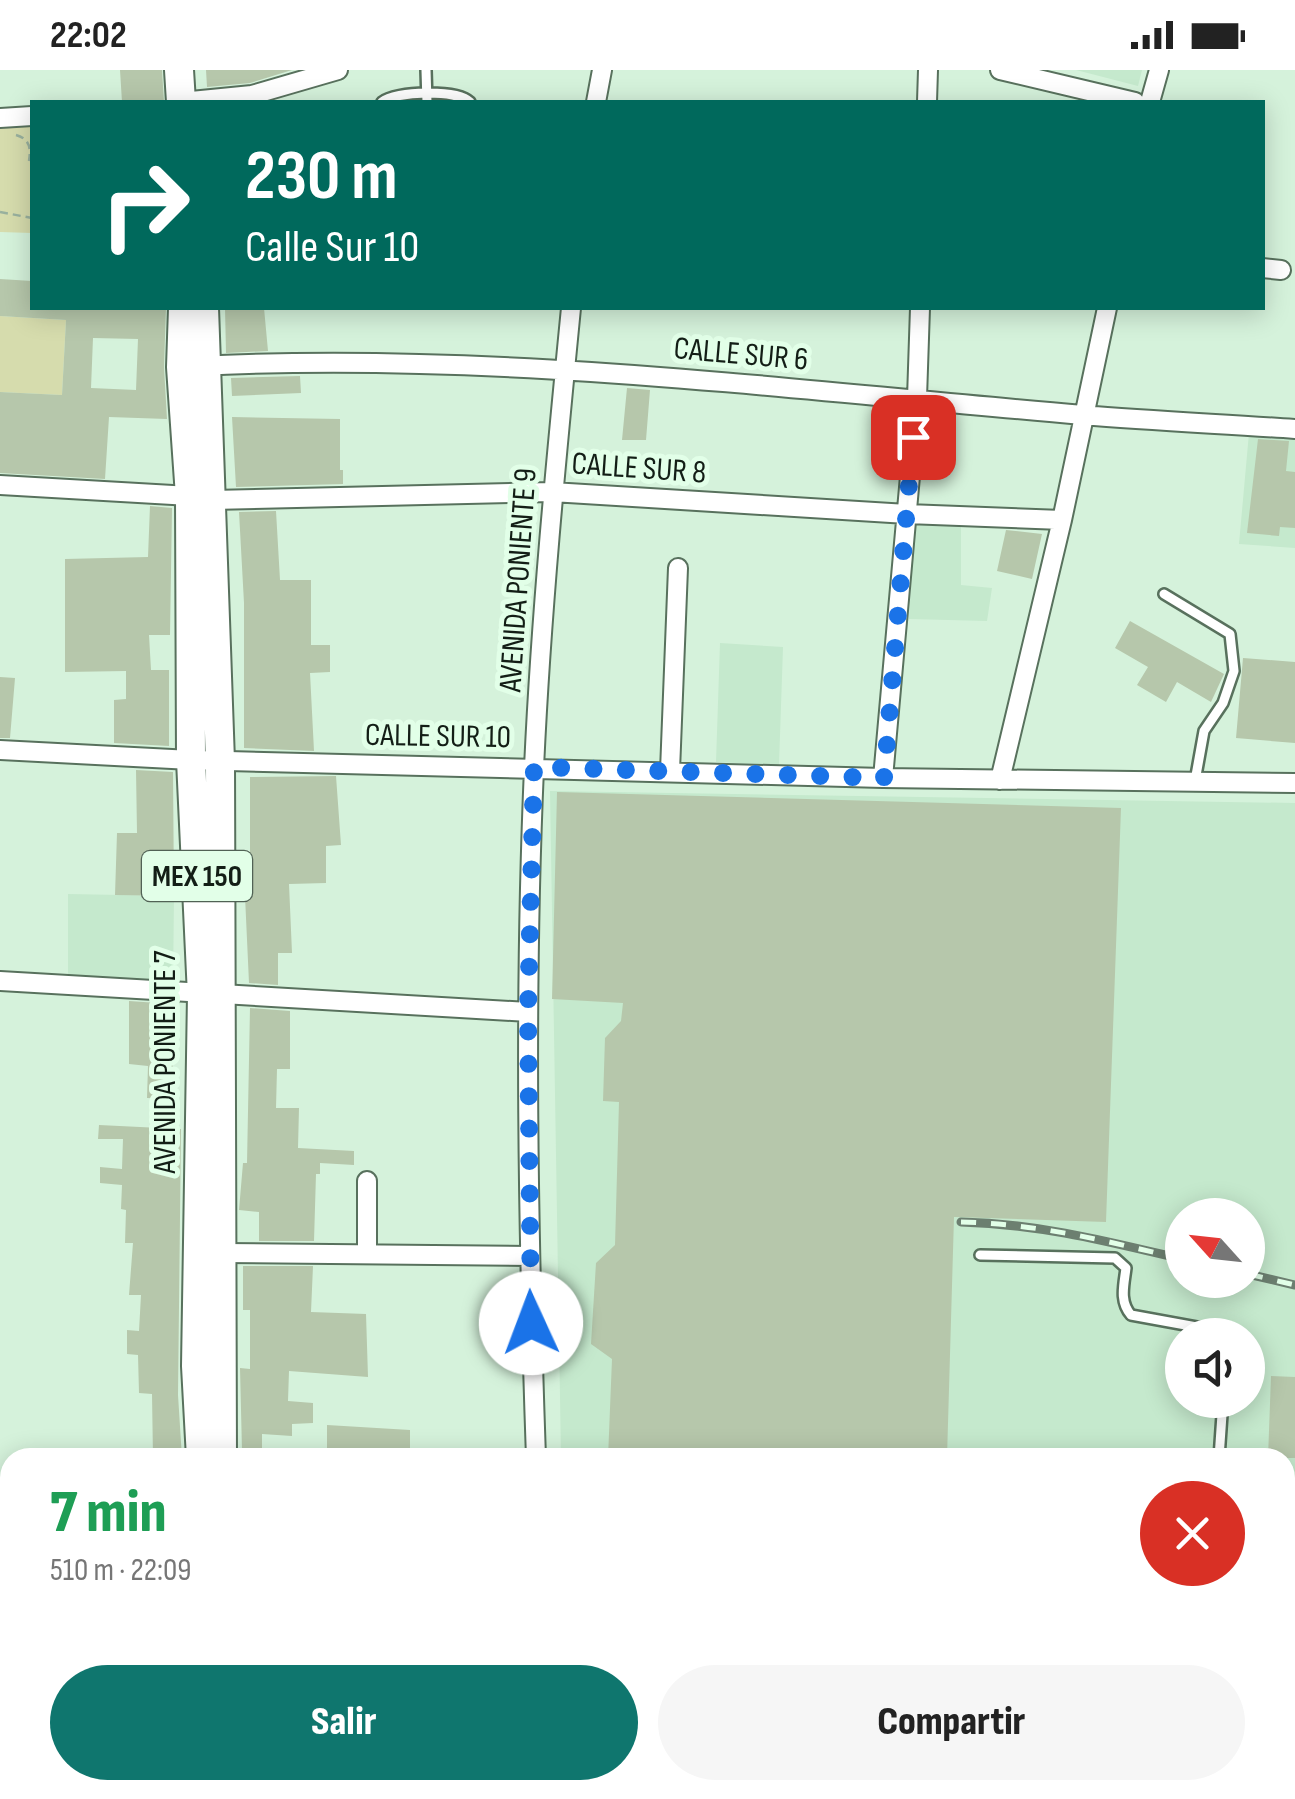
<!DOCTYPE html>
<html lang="es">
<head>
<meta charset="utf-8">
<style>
  :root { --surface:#fff; --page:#f6f6f6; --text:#222; --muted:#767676; --accent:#0f766e }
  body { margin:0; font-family:"Sofia Sans Condensed",sans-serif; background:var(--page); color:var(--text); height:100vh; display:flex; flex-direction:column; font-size:38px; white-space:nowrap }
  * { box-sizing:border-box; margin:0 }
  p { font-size:32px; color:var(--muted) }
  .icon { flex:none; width:55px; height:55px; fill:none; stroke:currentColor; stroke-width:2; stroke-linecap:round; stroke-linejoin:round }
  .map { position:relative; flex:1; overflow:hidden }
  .panel { position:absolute; left:0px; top:1378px; width:1295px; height:352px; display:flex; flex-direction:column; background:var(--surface); border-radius:30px 30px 0 0; box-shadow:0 5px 25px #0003 }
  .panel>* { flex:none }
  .guide { position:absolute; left:30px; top:30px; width:1235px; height:210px; border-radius:0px; box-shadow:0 5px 25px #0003; background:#00695c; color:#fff; overflow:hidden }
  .needle { width:65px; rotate:297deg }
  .tools { position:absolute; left:1165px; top:1128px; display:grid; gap:20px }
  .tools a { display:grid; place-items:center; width:100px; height:100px; border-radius:50%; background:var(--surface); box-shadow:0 5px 25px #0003; font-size:50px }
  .pin { position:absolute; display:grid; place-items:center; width:85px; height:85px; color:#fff; margin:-42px; border-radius:20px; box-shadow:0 5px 15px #0006 }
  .me { position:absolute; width:110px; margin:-55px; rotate:358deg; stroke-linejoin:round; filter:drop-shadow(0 0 8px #0008) }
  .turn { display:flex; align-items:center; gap:35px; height:210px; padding:0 50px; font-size:45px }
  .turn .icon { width:130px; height:130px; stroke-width:2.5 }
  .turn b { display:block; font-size:70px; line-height:85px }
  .round { display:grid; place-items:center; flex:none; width:105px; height:105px; border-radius:52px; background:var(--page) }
  .overview { display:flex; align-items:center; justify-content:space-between; height:170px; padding:0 50px }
  h1 { font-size:60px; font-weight:800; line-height:75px; color:#1e9e55 }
  .button { display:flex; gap:20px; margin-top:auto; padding:20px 50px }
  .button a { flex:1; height:115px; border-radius:60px; background:var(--accent); color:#fff; font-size:40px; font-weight:800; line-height:115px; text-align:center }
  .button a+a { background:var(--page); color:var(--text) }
  .status { display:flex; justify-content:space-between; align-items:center; height:70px; padding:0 50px; background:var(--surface); direction:ltr }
  .status svg { height:28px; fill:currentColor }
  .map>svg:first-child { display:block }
  .built { fill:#c5e9cd; fill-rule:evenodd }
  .green { fill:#d6dcad }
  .building { fill:#b6c7ab; fill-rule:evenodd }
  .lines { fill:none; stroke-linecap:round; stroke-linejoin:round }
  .service-casing { stroke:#58715d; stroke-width:14 }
  .minor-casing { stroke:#58715d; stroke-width:22 }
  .secondary-casing { stroke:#58715d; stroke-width:28 }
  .primary-casing { stroke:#58715d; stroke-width:32 }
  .path { stroke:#99b19e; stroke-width:2.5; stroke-dasharray:8 5; stroke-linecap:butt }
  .service { stroke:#fff; stroke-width:9 }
  .minor { stroke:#fff; stroke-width:18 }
  .secondary { stroke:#fff; stroke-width:22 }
  .primary { stroke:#fff; stroke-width:28 }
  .rail-casing { stroke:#6c7f70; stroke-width:9 }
  .rail { stroke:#e2ffe8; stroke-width:5; stroke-dasharray:15; stroke-linecap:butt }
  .route { stroke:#1a73e8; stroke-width:18; stroke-dasharray:0 32.4 }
  .labels { text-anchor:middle; stroke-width:10; stroke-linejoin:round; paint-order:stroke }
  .shield { fill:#e2ffe8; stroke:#516255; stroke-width:2.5 }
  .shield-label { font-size:30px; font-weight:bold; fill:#131e16 }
  .street-label { font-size:32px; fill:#131e16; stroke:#e2ffe8 }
</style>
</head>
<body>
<div class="status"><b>22:02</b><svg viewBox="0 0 49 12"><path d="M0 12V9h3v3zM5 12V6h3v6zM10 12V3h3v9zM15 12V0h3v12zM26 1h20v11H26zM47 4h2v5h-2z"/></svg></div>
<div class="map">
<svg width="1295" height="1729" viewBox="0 0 1295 1729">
  <rect width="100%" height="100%" fill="#d5f2db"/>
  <path class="built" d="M1076 0H1142L1138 16Z
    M1249 363 1295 368V478L1239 474Z
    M915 447 961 450V515L992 518 987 551 909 549Z
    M720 573 783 577 779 695 716 692Z
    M550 721 1295 733V1729H580L563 1725V1720H1285V1388L561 1387ZM1182 1145H1248V1210H1182ZM1182 1265H1248V1330H1182Z
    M68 824 174 826 173 915 68 911Z"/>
  <path class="green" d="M32 53V163L0 162V54Z
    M0 246 66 250 62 325 0 322Z"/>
  <path class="building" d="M120 0H162L164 32H122Z
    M206 0H292L250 13 207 17Z
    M0 209 32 211V238H166L164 297 167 349 109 347 105 409 0 403V322L62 325 66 250 0 246ZM93 268 138 269 136 320 91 318Z
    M225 238H264L268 281 226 283Z
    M300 306 301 323 232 326 231 308Z
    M627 318 650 320 646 370H622Z
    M886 340 903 341 900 382 883 380Z
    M232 347 340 349V400H343V414L236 417Z
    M1258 369 1289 371 1286 401 1295 402V458L1280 457 1279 466 1247 463Z
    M150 436 172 438 170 565H149L151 600H169V676L114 673V630L126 629V601L65 602V489L148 487Z
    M276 441 280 510H311V575H330V602L310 603 314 681 244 678V533L239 442Z
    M1006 460 1042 464 1032 509 997 501Z
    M1130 551 1224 604 1211 632 1177 612 1166 632 1137 615 1148 597 1115 578Z
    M1243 588 1295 592V673L1236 668Z
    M0 607 15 608 10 668H0Z
    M136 700 173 702 174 826 115 825 117 763H137Z
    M336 706 341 775 326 776V813L289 814 292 883H278V915L249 913 245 826H250V707Z
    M557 722 1121 738 1106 1152 954 1147 947 1388H608L612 1289 591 1274 596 1193 615 1175 619 1032 603 1031 605 968 621 951 623 933 552 929Z
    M129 931 172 934 171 974 175 1029 147 1028 148 996 129 994Z
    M250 938 290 941V999H277L276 1038H299L298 1078 354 1081V1095L320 1093V1104H316L314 1171H259V1142L239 1140 243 1093H247Z
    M99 1055 181 1059 178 1325 182 1388H153L152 1324 139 1323 138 1285 127 1284V1260L139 1261 141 1225H129L133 1173H125L126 1140 121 1139 122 1115 100 1113V1097L122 1099 123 1069H98Z
    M243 1196H313L311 1242 366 1244 368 1307 289 1301 288 1331 313 1333V1353L292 1354V1366L262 1364V1381H242L240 1298 250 1299V1240H243Z
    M1271 1306 1295 1307V1388H1268Z
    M327 1355 410 1360V1388H327Z"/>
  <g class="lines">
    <g class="service-casing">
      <path id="service" d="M426 0 427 32
        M382 32C395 21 457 19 470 32
        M1164 524 1230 564 1234 601 1223 633 1204 661 1195 711
        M980 1185 1115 1188 1126 1198C1124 1215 1119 1231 1131 1245L1202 1258 1217 1265
        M1219 1388 1223 1330
        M1285 1528H1295"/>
    </g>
    <g class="minor-casing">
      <path id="minor" d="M1000 0 1135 32
        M181 32 252 25 338 0
        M596 32 602 0
        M927 32 928 0
        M1150 32 1159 0
        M0 48 32 46
        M1262 198 1281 200
        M198 296C494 281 789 320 1083 345 1154 351 1224 354 1295 359
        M0 415 190 426
        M212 430 552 422 907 444 1062 450
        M0 680 191 690 883 708 1295 713
        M670 701 678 498
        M883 708 917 328 920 238
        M1000 710 1062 450 1107 238
        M0 911 528 942
        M367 1111V1184
        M221 1183 529 1186
        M536 1388C528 1158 524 928 534 698 541 544 556 391 571 238
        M536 1729 537 1720"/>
    </g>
    <g class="secondary-casing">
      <path id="secondary" d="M0 1492H10
        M0 1508H10
        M0 1715 21 1729"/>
    </g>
    <g class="primary-casing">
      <path id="primary" d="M179 0 181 32
        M183 238 181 297 190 426 191 690 202 925 196 1296 201 1388
        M204 238 220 691 222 1388
        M213 1720 214 1729
        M251 1720 252 1729"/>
    </g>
    <path class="path" d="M16 65C30 69 31 78 29 91
      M0 142 32 148"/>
    <use href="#service" class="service"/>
    <use href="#minor" class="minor"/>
    <use href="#secondary" class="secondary"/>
    <use href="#primary" class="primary"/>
    <g class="rail-casing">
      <path id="rail" d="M961 1152C1040 1154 1106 1171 1182 1189
        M1248 1204 1295 1215"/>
    </g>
    <use href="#rail" class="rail"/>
  </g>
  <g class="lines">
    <path class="route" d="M531 1253 528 942 534 697 884 708 913 367"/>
  </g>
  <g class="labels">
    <rect class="shield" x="142" y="781" width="110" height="50" rx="8"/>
    <g class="shield-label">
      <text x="197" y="816">MEX 150</text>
    </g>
    <g class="street-label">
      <text transform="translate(741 283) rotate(5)" y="11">CALLE SUR 6</text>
      <text transform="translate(639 397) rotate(4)" y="11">CALLE SUR 8</text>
      <text transform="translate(517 510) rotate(-86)" y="11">AVENIDA PONIENTE 9</text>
      <text transform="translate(438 665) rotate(1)" y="11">CALLE SUR 10</text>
      <text transform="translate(164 992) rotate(-90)" y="11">AVENIDA PONIENTE 7</text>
    </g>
  </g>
</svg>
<div class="tools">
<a><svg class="needle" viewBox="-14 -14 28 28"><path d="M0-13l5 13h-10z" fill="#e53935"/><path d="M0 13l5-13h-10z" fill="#767676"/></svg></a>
<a><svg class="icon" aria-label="sound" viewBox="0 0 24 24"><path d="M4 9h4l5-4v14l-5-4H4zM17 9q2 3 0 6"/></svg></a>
</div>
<div class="pin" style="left:913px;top:367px;background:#d93025"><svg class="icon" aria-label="arrive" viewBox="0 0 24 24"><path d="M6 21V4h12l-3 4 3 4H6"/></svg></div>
<svg class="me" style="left:531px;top:1253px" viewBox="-20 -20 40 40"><circle r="19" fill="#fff"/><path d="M0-13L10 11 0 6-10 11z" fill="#1a73e8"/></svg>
<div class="guide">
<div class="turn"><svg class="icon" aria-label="right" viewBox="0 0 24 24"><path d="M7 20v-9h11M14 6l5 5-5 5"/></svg><div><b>230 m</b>Calle Sur 10</div></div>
</div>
<section class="panel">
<div class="overview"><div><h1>7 min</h1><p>510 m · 22:09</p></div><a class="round" style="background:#d93025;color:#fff"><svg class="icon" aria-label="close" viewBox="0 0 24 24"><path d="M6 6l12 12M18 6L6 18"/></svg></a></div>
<div class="button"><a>Salir</a><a>Compartir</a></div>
</section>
</div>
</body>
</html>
